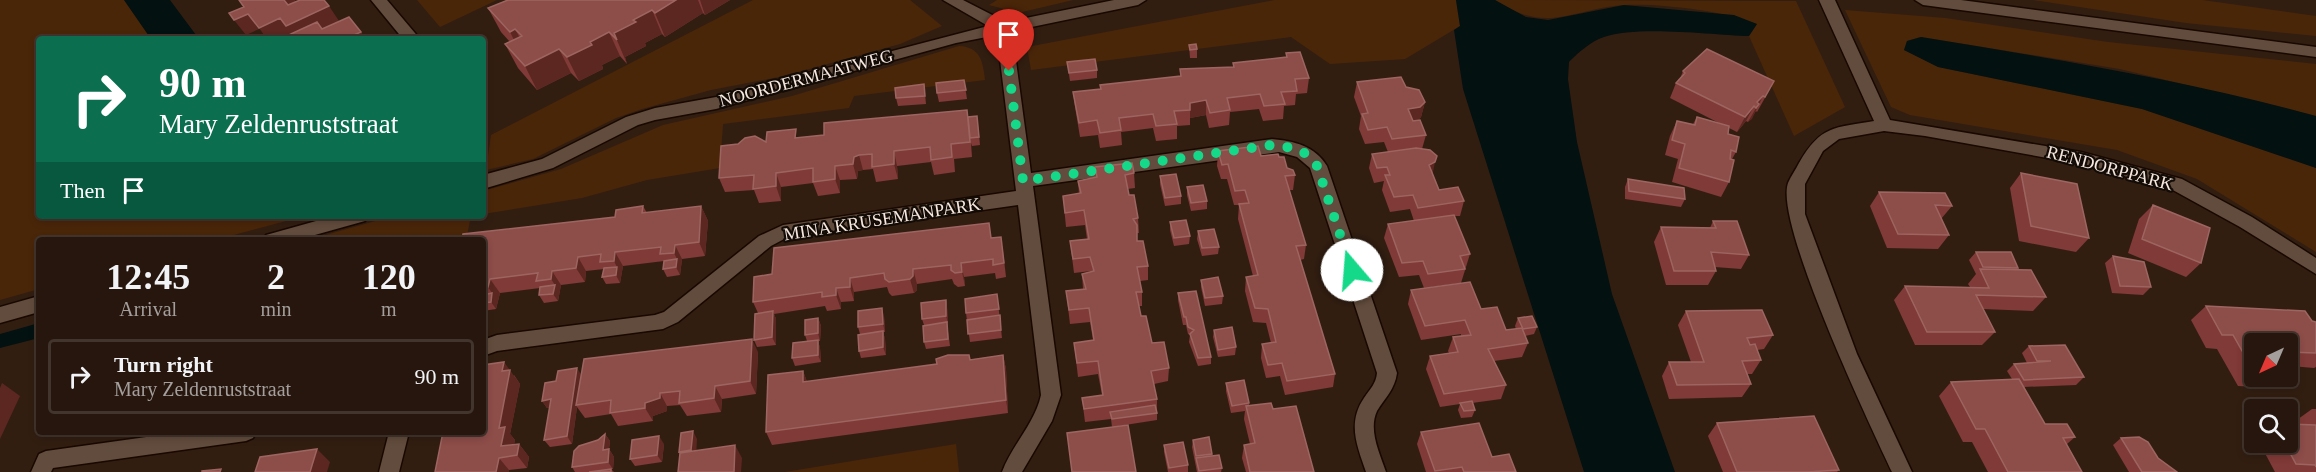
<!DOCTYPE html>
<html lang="en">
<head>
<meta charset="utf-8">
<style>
  :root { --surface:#26160d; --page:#32231b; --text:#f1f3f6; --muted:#a49f9d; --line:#42352e }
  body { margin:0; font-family:Georgia,serif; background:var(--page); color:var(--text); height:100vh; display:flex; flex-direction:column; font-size:22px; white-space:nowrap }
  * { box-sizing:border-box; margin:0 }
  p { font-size:20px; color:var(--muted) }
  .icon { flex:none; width:33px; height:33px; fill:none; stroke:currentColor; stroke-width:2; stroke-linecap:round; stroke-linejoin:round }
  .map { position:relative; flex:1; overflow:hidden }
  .side { position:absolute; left:36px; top:237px; width:450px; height:198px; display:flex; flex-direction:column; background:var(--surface); border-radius:6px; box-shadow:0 3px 9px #0003,0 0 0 2px var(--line) }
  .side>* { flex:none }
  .top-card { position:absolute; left:36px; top:36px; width:450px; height:183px; border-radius:6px; box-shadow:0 3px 9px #0003,0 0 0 2px var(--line); background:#0b6e4f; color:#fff; overflow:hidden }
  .needle { width:39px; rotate:224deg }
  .fabs { position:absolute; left:2244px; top:333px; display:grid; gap:12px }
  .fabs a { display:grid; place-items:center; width:54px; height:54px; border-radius:6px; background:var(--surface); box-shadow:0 3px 9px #0003,0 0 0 2px var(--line); font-size:30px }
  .pin { position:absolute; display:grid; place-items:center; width:51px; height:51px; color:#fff; margin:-62px -26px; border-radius:50% 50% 50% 0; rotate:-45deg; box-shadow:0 0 6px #0007 }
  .pin .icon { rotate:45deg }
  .me { position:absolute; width:66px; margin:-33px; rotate:342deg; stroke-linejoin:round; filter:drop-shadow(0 0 4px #0008) }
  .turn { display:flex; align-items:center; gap:21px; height:126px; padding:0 24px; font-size:27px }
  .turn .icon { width:78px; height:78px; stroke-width:2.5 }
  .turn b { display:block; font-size:42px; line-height:51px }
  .then { display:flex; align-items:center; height:57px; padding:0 24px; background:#0003; gap:12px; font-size:22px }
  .eta { display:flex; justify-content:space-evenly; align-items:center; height:102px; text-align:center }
  .eta b { font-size:36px; font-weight:700; line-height:42px }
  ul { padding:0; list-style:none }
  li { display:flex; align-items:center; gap:18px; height:75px; margin:0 12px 9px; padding:0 12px; border:3px solid var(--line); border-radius:6px }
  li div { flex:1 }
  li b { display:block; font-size:22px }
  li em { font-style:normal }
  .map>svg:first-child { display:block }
  .green { fill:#4a2609 }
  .water { fill:#031111 }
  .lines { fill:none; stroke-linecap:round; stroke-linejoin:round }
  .minor-casing { stroke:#190800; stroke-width:3 }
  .tertiary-casing { stroke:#190800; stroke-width:3 }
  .minor { fill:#624c3d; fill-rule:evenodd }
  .tertiary { fill:#624c3d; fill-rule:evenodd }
  .wall { fill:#803a37; fill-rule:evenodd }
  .shaded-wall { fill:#5b2720 }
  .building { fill:#8d4d49; stroke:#9d6560; stroke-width:1.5 }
  .route { stroke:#14d989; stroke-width:10; stroke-dasharray:0 18 }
  .labels { text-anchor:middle; stroke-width:4.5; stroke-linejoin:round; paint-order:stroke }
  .street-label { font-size:18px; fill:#f6e8df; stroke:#130b06 }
</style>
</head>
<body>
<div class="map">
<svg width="2316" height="472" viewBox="0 0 2316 472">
  <rect width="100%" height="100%" fill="#321e11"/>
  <path class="green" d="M0 0H124L151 39H39V216H305L215 240H39V289L0 300Z
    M417 0H497L440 27Z
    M753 0H910L942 26 900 44 784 76 711 90 642 109 616 118 533 159 486 170 491 135Z
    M997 0H1073L1018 13 989 5Z
    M1275 0H1456L1460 26 1405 59 1330 64 1291 37 1031 70 1027 47Z
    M1495 0 1796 1 1845 107 1794 136 1749 36 1757 24C1724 11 1661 3 1624 5 1571 9 1547 35 1495 0Z
    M2033 0H2202L2316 16V36L2186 23Z
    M1845 10 1945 18 2108 42 2316 64V116L2120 69 1921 37 1907 41 1904 50 1938 67 2142 109 2316 168V252L2197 179 2117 150 1910 115 1891 107Z
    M959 46C980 47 983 61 985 80L854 96 849 108 723 124 720 168 647 180 582 198 483 214V191L561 169 663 125 792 96Z
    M393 216H471L466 240H308Z
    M956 444 959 472H785Z"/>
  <path class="water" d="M124 0H170L199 39H151Z
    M1456 0H1495L1526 17 1548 20 1624 5 1734 15 1757 24 1749 36C1711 35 1639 25 1604 37 1590 42 1579 52 1569 62L1568 79 1577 142 1612 294 1675 472H1584L1463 89 1454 30 1460 26Z
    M1921 37C2054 59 2186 80 2316 116V168L2142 109 1938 67 1904 50 1907 41Z
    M39 323V338L0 348V334Z"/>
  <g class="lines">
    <g class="minor-casing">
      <path id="minor" d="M371 0H387L420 39H403Z
        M943 0H963L1006 22 1114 0H1146L1138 5 1012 31 1031 173 1272 139C1294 141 1315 146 1327 166L1397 373C1395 389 1385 398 1377 411 1368 430 1380 454 1386 472H1366C1357 446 1347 423 1364 398 1370 389 1376 384 1377 373L1310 168 1297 157 1279 152 1033 186 1061 395 1052 421 1022 472H1002C1012 445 1035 423 1041 395L1018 205 786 238 771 246 678 322 663 329 497 351 483 356V340L497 335 655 315 664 312 759 236 783 225 1016 191 997 35 956 43 716 109 655 120 638 125 553 168 483 189V175L542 159 626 117 655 108 716 97 988 26Z
        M1819 0H1835L1890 120 2081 152 2182 179 2252 217 2316 258V274L2240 227 2171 189 2081 164 1925 136 1884 131 1839 139 1823 151 1805 184V214L1857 354 1912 472H1892C1870 425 1774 223 1788 183 1791 176 1796 169 1799 163 1821 125 1834 128 1874 121Z
        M334 216H368L365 221 297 240H263L266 235Z
        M39 296V312L0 323V307Z
        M182 432H256L253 438 246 441 53 468 51 472H31L39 454 46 451Z
        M389 432H409L399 472H379Z"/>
    </g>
    <g class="tertiary-casing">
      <path id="tertiary" d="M1915 0H1961L2316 47V57L1923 5Z"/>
    </g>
    <use href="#minor" class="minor"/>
    <use href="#tertiary" class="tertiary"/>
  </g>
  <path class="wall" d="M508 0H730L705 15 703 13 665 37 662 34 645 43 646 46 625 57 627 64 620 56 602 65 603 69 579 81 571 73 537 90 518 68 505 44 510 42 501 32 488 8Z
    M1189 45 1197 49V58H1190Z
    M1286 53 1309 78 1307 93 1296 94 1295 105 1284 106 1283 119 1263 121 1259 109 1230 112 1229 125 1209 128 1206 115 1190 118V125L1177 126V139L1156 141 1153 128 1121 132 1122 145 1100 148 1098 135 1080 137 1075 107 1073 92 1101 89 1180 76V69L1233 67V63L1286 57Z
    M1067 62 1097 70V78L1070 81Z
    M1683 71 1766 96 1757 112 1756 111 1748 122 1746 121 1737 132 1729 128 1728 134 1736 152 1732 159 1729 182 1721 197 1672 182 1678 159 1665 155 1670 136 1677 121 1693 124 1697 117 1719 123 1670 98 1676 83 1680 79Z
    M964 80 967 99 939 102 937 93Z
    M1357 82 1406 87 1425 102 1421 117 1418 120 1426 135 1422 149 1439 190 1464 201 1460 216H1454L1470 254 1461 283 1424 288 1419 275 1399 277 1384 238 1388 224 1414 221 1410 209 1390 212 1382 190 1384 181 1374 183 1369 168 1372 154 1388 152 1384 142 1365 144 1359 129 1361 116 1354 97Z
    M924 84 926 104 898 106 896 98Z
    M968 117 978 124 980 145 972 146 971 143 972 157 954 159 955 172 934 175 931 162 897 166 898 179 876 182 873 169 863 170 858 171 857 179 840 180V193L818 196 813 183 781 187V201L759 203 754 190 725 192 719 178 766 142Z
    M1218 151 1279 157 1287 168 1295 175 1293 190H1289L1306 245 1304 259 1300 260 1335 374 1333 387 1285 395 1280 376 1266 378 1261 358 1262 344 1271 343 1266 323 1253 322 1245 291 1246 277 1253 276 1238 219 1239 205H1234L1227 179H1221L1217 166Z
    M1095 167 1134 173 1135 188 1127 189 1129 195 1138 218 1139 233H1137V241L1148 266V280L1140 281 1142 292V306H1139L1141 316 1152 343 1169 368 1168 381 1154 384 1157 399V420L1112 427 1111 419 1085 422 1082 398 1102 395 1098 374 1078 377 1074 343 1093 340 1090 322 1070 324 1066 291 1083 289 1082 274 1091 272V271L1074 273 1070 241 1087 239 1085 225 1066 227 1063 196 1079 194 1078 181 1095 177Z
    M2021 173 2089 238 2076 252 2019 241 2010 188Z
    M1160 176 1181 196V204L1165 206 1160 184Z
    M1628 179 1685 199 1681 207 1625 199V187Z
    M1187 187 1207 201V209L1191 211 1187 195Z
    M1879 192 1952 206 1941 219 1949 235 1938 249 1887 248 1870 206Z
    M2153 205 2201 263 2186 277 2128 253 2139 219Z
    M643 206 647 213 701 206 708 221 705 256 682 259 680 275 667 277 663 269 664 261 623 266 620 283 606 284 602 277 604 269 586 271 585 282 561 285 558 301 544 303 539 295 540 288 500 293 496 309 483 311V240L615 217Z
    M1713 221 1749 255 1741 269 1715 267 1716 271 1708 285H1666L1654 242 1661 227 1710 228Z
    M1170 222 1190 236 1189 244 1174 246 1170 230Z
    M1198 231 1219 247 1218 254 1202 256 1197 239Z
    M991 238 1003 251 1006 277 996 279 995 273 964 277 965 286 958 287 954 284 952 279 917 284V290L914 293 892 296 889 293 887 287 854 292V301L841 302V309L827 311 825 306 774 314 776 319V345L757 347 754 340 758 313 753 302Z
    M1976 252 2018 268 2017 270 2046 297 2033 311 1983 309 1995 332 1982 345H1915L1894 300 1905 286 1970 287 1968 284 1976 274 1969 260Z
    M2113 256 2151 287 2143 295 2112 293 2105 263Z
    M1201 280 1223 296 1222 304 1205 306 1201 287Z
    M1411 290 1481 309 1506 330 1516 329 1515 326 1518 318 1537 327 1534 334 1525 336 1528 343 1522 357 1494 361 1506 385 1501 399 1472 403 1475 410 1472 417 1461 418 1458 410 1460 404 1440 407 1426 369 1430 356 1449 353 1448 351 1453 337 1461 336V334L1421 340 1408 304Z
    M1178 293 1211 357V364L1198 366 1189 342 1190 335 1188 334 1186 325H1183L1178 300Z
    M997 294 1002 338 970 342 966 313Z
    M946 300 947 307 948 323H947L950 346 926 349 924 342V325L922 319Z
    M2206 306 2316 322V367L2314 368 2291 366 2295 375 2278 388 2238 386 2217 349 2206 348 2191 320ZM2254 344H2288V376H2254Z
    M1686 311 1773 335 1764 349 1757 350 1761 360 1752 374H1747L1751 384 1742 397 1669 399 1662 376 1669 362H1691L1678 325Z
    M884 316 885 332H883L885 339 886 355 861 358 859 351 860 334 858 327Z
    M818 318 821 326 820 341H818L820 348 821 362 795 366 792 358 807 341 805 335Z
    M1214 330 1236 347 1235 355 1218 357 1213 337Z
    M2029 346 2084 377 2076 385 2024 387 2045 424 2075 437 2067 444 2082 472H1988L1972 442H1963L1939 396 1951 382 2012 379 2007 371 2014 364 2027 363 2022 353Z
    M758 352 756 394 722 399 721 412 687 416 680 405 667 406V411L653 416V421L618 426 611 414 585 418 577 407 572 444 550 447 544 440 550 408H547L542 401 556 381 581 375Z
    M1003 355 1006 369 1008 413 772 445 766 432 803 371 807 382Z
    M514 375 520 384 510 434 515 440 514 444H519L529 457 527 468 509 470 435 472Z
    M1226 383 1249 403V405L1273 409 1314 472H1246L1242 458 1244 445 1250 444 1244 419 1245 411 1231 413 1226 391Z
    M2312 409H2316V472H2275L2259 442H2288L2296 424 2294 422Z
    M1717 423 1839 470 1837 472H1723L1708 436Z
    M1421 432 1492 457 1516 472H1426L1417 444Z
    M605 434 610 441 609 449 614 457 613 469H611L614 472H575L572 467Z
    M2121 438 2177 472H2129L2113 445Z
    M1193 440 1212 454V456L1222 468 1221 472H1197L1192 447Z
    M664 444 662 462 635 466 630 459Z
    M1164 445 1188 465V472H1168L1164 452Z"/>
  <path class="shaded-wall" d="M284 0H295L297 3 289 7Z
    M676 0H698L703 13 665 37 655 13Z
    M700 0H730L705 15Z
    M329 6 339 21 300 39H295L291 33 277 39H267L259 28 280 18Z
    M652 10 662 34 645 43 646 46 625 57 627 64 614 33 633 20Z
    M248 14 259 29 246 35 234 20Z
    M515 29 528 53 522 56 510 32Z
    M361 32 366 39H345Z
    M609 32 620 56 602 65 603 69 579 81 567 57 590 42Z
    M559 49 571 73 537 90 525 66Z
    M1763 96 1752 119 1748 122 1756 108 1757 102Z
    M1206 100V115L1190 118V103Z
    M1425 102 1421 117 1417 122 1405 124 1408 109Z
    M1754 106 1746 121 1737 132 1745 117Z
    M894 151 897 166 898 179 894 164Z
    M859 155 863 170 858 171 857 179 853 164 854 157Z
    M1435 162 1432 177 1429 165Z
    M835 166 840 180V193L835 179Z
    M776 173 781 187V201L776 186Z
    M701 206 708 221 705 256 699 242Z
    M675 245 682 259 680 275 676 267 677 259 674 253Z
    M615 252 623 266 620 283 616 275 617 267 614 261Z
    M578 257 586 271 585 282 576 268Z
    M961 263 964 277 965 286 962 272Z
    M913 269 917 284V290L914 293 910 279Z
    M552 271 561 285 558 301 553 294 555 285 551 279Z
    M850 278 854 292V301L850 287Z
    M490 279 500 293 496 309 491 302 492 293 488 287Z
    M836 288 841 302V309L836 295Z
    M946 300 947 307 948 323 946 316Z
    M882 308 884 316 885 332 883 324Z
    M773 311 776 319V345L772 337Z
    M818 318 821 326 820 341 818 333Z
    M883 331 885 339 886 355 883 347Z
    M752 339 758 352 756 394 750 381Z
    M818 340 820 348 821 362 818 355Z
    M1003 355 1006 369 1008 413 1006 400Z
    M504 362 520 384 510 434 515 440 512 455 501 446 499 428 502 371Z
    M577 368 582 376 576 405 577 407 572 444 567 436Z
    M803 371 808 384 803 382Z
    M2 383 20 396 0 439V388Z
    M715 386 722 399 721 412 714 398Z
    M660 393 667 406V411L653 416V421L645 408V403Z
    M551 399 556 407 547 408 542 401Z
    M693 431 697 439 696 457 691 450Z
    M605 434 610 441 608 458 603 450Z
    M659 436 664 444 662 462 657 455Z
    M519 444 529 457 527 468 517 455Z
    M735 445 742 458 741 472H734Z
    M317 449 330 462 327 472H310Z
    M609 449 614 457 613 469 608 462Z
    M499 458 509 470V472H496Z"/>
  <path class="building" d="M239 0H284L288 5 300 0H324L329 6 286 26 280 18 259 28 248 14 234 20 229 13 244 7Z
    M508 0H676L655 13 652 10 633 20 636 22 614 33 617 40 609 32 590 42 592 45 567 57 559 49 525 66 505 44 522 36 515 29 510 32 488 8Z
    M349 17 361 32 345 39H307L306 37 302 39H280L317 22 322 29Z
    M1196 44 1197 49 1190 50 1189 45Z
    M1707 49 1774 81 1765 97 1763 96 1757 102 1759 104 1756 108 1754 106 1745 117 1676 83 1685 73 1683 71Z
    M1300 52 1309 78 1295 79 1297 91 1281 92 1285 104 1264 106 1260 94 1227 98 1230 110 1210 113 1206 100 1190 103V110L1174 111 1177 124 1156 126 1153 114 1119 118 1121 130 1100 133 1097 120 1079 123 1073 92 1101 89 1100 85 1181 76 1180 69 1234 67 1233 63 1287 57 1286 53Z
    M1095 59 1097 70 1069 73 1067 62Z
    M1401 77 1406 87 1419 90 1425 102 1420 107 1408 109 1413 121 1420 120 1426 135 1392 139 1387 127 1368 130 1362 114 1368 113 1357 82Z
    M964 80 966 90 937 93 936 83Z
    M924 84 925 96 896 98 895 88Z
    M967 110 970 142 951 144 952 157 931 160 930 147 894 151V164L872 167V154L859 155 854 157 853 164 835 166V179L813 182V168L776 173V186L753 189 754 175 719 178 721 146 738 144 745 138 755 136 766 142 767 132 796 129 795 138 824 135V123Z
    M977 116 979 137 970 138 968 117Z
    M1697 117 1729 126 1728 134 1739 137 1736 152 1731 150 1730 159 1734 160 1729 182 1679 168 1685 144 1672 140 1677 121 1695 125Z
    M1258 146 1261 156 1278 154 1279 157H1284L1287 168 1293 170 1295 175 1285 176 1306 245 1296 246 1335 374 1287 381 1282 363 1268 365 1262 344 1276 342 1268 309 1255 308 1246 277 1258 275 1239 204 1249 203 1245 190 1235 191 1228 164 1222 165 1218 151Z
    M1416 148 1430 150 1437 156 1435 162 1429 165 1439 190 1458 187 1464 201 1418 208 1413 195 1394 197 1385 175H1390L1387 167 1377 168 1372 154Z
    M1132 163 1134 173 1125 175 1129 195H1134L1138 218 1133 219 1137 225V241H1143L1148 266 1137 267 1142 292H1136L1141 316H1146L1152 343 1164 342 1169 368 1151 371 1157 399 1084 409 1082 398 1103 395 1098 361 1077 363 1074 343 1094 340 1089 308 1069 310 1066 291 1086 289 1082 274 1094 271 1090 257 1073 259 1070 241 1089 239 1084 210 1065 213 1063 196 1081 193 1078 181 1097 177 1095 167Z
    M2021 173 2077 184 2089 238 2031 226Z
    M1176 174 1181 196 1165 198 1160 176Z
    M1628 179 1684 188 1685 199 1629 191Z
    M1203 185 1207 201 1191 203 1187 187Z
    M1879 192 1945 193 1952 206 1935 205 1949 235 1898 234Z
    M2153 205 2210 228 2201 263 2142 239Z
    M643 206 642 213 701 206 699 242 675 245 674 253 660 254 661 247 615 252 614 261 600 262 601 254 578 257 576 268 552 271 551 279 536 281 538 273 490 279 488 287 483 288V240H462L463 234 615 217 616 210Z
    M1454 215 1470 254 1460 256 1465 269 1428 274 1423 261 1402 263 1388 224Z
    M1186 220 1190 236 1174 238 1170 222Z
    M1713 221H1737L1749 255 1711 252 1716 271H1674L1661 227 1716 228Z
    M989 223 991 238 1001 237 1004 263 993 265V259L961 263 962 272 955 273 951 270V265L913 269V276L910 279 889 282 885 279 884 273 850 278V287L836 288V295L822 297V292L753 302 754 277 772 274 774 248Z
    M1214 229 1219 247 1202 248 1198 231Z
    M1976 252H2011L2018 268 1983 267Z
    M2113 256 2144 262 2151 287 2120 286Z
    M677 259 676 267 663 269 664 261Z
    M617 267 616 275 602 277 604 268Z
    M1980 269 2031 270 2046 297 1976 295 1995 332H1927L1905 286 1989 288Z
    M1218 277 1223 296 1205 298 1201 280Z
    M1470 282 1481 309 1497 307 1506 330 1522 328 1528 343 1488 349 1506 385 1444 394 1430 356 1458 352 1453 337 1471 335 1465 320 1425 326 1411 290Z
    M555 285 553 294 539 295 540 287Z
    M1196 291 1211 357 1198 358 1190 334 1194 330 1188 327 1186 317H1184L1178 293Z
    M492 293 491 302 483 303V295Z
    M997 294 999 309 966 313 965 299Z
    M946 300V316L922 319 921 303Z
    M2206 306 2305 311 2312 321 2316 322V353L2288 352V344H2254V372L2233 335H2222Z
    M882 308 883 324 858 327V311Z
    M1762 310 1773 335 1747 338 1750 345 1755 344 1761 360 1742 361 1751 384 1677 385 1669 362H1704L1686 311Z
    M773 311 772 337 754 340 755 314Z
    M1000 315 1001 330 968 334 967 320Z
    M1532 316 1537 327 1523 329 1518 318Z
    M818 318V333L805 335V320Z
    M947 322 948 339 924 342 923 326Z
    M1232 327 1236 347 1218 350 1214 330Z
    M883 331V347L859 351 858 335Z
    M752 339 750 381 715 386 714 398 679 403 680 391 660 393V398L645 403V408L610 413 611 400 576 405 584 359Z
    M818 340V355L792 358 793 343Z
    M2065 345 2084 377 2024 380 2014 364 2051 361H2037L2029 346Z
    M948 355H969L970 360 1003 355 1006 400 766 432 768 375 803 371V382L937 364 936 359Z
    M2288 361 2295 375 2288 374Z
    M504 362 502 371 510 370 499 428 505 427 501 446 519 444 517 455 499 458 496 472H435L443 432H483V365Z
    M577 368 567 436 544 440 551 399 542 401 545 383 556 381 558 371Z
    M2019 379 2045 424H2067L2075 437 2063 438 2082 472H2008L1985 429H1976L1951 382Z
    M1244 380 1249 403 1232 406 1226 383Z
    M1472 401 1475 410 1464 411 1460 403Z
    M1271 403 1273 409 1296 406 1314 472H1250L1244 445 1255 443 1246 406Z
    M1155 405 1157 413 1112 419 1110 412Z
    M1814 416 1839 470 1807 472H1737L1717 423Z
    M1479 423 1492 457 1509 454 1516 472H1464L1462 467 1435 471 1421 432Z
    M2288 424 2316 425V467L2315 465 2296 464 2284 442H2288Z
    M1128 425 1136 472H1072L1067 433Z
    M693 431 691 450 679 452 681 433Z
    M605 434 603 450 609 449 608 462 572 467 574 451 579 446 598 440Z
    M659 436 657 455 630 459 632 440Z
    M1209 437 1212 454 1196 456 1193 440Z
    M2139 437 2148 442 2158 458 2177 472H2142L2121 438Z
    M1183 442 1188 465 1169 468 1164 445Z
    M735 445 734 472H678L680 453Z
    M317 449 310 472H255L260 457Z
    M1219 455 1222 468 1199 471 1196 458Z
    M221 469 220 472H202V471Z
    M611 469V472H589Z"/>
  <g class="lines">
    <path class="route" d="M1009 71 1023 181 1272 145C1290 147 1307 149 1317 166L1352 270"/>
  </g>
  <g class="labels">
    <g class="street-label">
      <text transform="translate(806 78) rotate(-15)" y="6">NOORDERMAATWEG</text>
      <text transform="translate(2110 168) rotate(15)" y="6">RENDORPPARK</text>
      <text transform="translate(882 219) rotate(-9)" y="6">MINA KRUSEMANPARK</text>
    </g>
  </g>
</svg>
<div class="fabs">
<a><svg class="needle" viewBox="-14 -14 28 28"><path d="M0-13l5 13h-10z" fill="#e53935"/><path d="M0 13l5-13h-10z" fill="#a49f9d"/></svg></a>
<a><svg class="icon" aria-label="search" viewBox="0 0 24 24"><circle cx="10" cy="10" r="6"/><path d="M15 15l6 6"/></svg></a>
</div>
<div class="pin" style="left:1009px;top:71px;background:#d93025"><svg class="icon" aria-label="arrive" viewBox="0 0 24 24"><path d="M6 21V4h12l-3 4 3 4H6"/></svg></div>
<svg class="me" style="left:1352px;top:270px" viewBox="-20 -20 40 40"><circle r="19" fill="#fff"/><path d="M0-13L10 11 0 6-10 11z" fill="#14d989"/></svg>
<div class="top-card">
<div class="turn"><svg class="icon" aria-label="right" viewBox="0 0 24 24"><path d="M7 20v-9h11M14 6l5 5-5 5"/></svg><div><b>90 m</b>Mary Zeldenruststraat</div></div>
<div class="then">Then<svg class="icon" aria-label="arrive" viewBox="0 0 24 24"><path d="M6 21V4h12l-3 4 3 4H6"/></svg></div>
</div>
<section class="side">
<div class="eta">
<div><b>12:45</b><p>Arrival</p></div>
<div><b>2</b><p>min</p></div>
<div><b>120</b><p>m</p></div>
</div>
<ul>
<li><svg class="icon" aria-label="right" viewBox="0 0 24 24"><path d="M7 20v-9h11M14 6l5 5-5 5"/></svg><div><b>Turn right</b><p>Mary Zeldenruststraat</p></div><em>90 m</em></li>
</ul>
</section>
</div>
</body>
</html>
